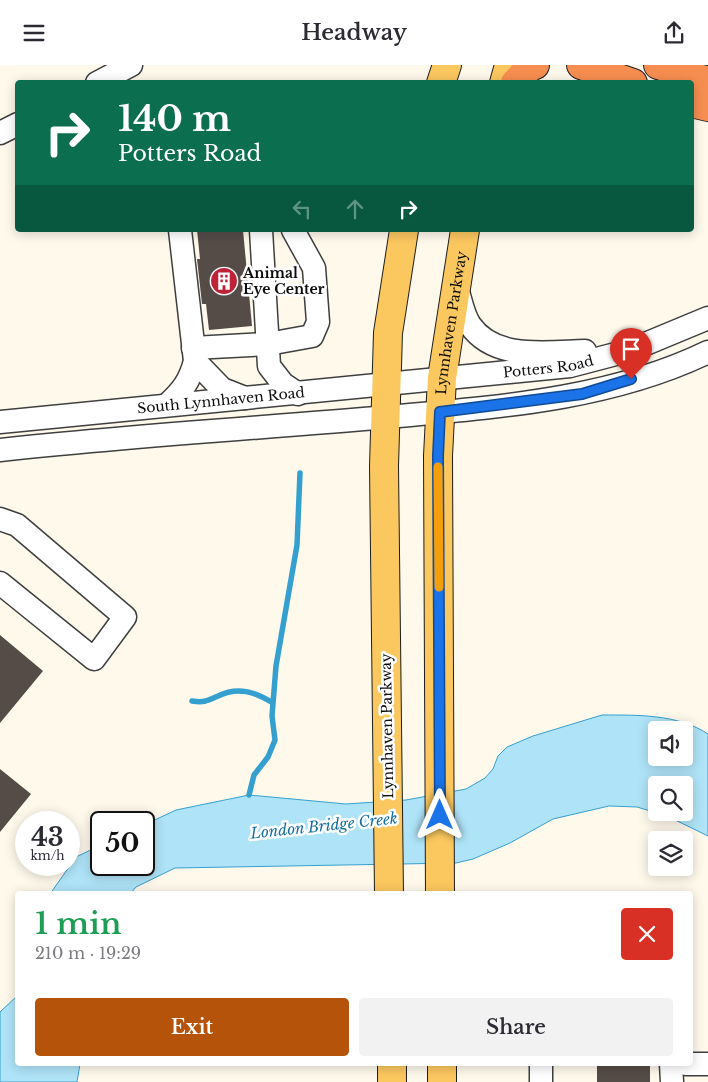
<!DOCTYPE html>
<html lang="en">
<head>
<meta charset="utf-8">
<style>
  :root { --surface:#fff; --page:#f2f2f3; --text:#2b2b33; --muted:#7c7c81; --accent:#b45309 }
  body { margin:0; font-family:"Libre Baskerville",serif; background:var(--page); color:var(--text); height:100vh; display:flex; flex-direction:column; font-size:19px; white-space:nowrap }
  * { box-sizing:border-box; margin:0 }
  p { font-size:16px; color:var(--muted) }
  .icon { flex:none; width:28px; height:28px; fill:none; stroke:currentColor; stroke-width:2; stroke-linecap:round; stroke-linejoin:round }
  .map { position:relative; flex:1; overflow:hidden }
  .details { position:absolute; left:15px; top:826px; width:678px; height:175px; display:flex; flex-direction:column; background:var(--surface); border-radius:5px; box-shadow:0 2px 12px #0003 }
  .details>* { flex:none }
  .hud { position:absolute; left:15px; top:15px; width:679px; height:152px; border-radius:5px; box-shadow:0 2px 12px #0003; background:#0b6e4f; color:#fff; overflow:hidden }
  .controls { position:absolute; left:648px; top:656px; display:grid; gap:10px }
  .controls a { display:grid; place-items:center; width:45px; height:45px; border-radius:5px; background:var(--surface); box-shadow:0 2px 12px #0003; font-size:25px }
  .speed { position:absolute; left:15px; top:746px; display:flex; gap:10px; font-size:25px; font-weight:700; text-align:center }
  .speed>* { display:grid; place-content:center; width:65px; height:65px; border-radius:50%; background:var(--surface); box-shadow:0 2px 12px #0003; line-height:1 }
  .speed small { font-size:12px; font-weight:400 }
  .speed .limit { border:2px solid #111; border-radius:8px; background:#fff; color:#111 }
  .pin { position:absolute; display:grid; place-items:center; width:42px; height:42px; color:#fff; margin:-51px -21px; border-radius:50% 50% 50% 0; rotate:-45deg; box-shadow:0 0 5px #0007 }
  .pin .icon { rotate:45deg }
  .me { position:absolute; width:55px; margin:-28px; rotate:0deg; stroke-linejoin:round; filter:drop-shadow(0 0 4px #0008) }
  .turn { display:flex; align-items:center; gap:18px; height:105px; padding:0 20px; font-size:22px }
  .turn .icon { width:65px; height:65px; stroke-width:2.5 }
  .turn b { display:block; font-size:35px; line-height:42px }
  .lanes { display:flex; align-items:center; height:48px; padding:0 20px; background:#0003; justify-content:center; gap:25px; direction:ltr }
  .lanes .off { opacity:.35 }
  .round { display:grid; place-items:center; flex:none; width:52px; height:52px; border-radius:5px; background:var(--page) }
  .head { display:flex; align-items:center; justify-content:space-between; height:85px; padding:0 20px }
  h1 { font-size:30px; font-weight:600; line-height:38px; color:#1e9e55 }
  .primary-button { display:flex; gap:10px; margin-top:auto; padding:10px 20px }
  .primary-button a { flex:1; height:58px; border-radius:5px; background:var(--accent); color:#fff; font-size:20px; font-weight:600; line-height:58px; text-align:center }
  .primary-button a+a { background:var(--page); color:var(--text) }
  header { display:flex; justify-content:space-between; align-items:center; height:65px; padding:0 20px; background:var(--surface); font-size:22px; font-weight:600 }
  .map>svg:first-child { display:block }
  .water { fill:#afe3f7; stroke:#35a0d0; fill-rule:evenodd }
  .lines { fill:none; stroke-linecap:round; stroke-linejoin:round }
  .stream { stroke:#35a0d0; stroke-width:5.5 }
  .building { fill:#554c48 }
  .minor-casing { stroke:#3f3f3f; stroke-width:25 }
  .major-casing { stroke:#1d1d1d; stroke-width:30 }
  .highway-casing { stroke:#1d1d1d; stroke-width:30 }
  .minor { stroke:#fff; stroke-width:22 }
  .major { stroke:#fbc75f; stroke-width:28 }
  .highway { stroke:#f78e51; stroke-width:28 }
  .route-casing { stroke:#114b97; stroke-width:12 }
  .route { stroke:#1a73e8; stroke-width:9 }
  .slow { stroke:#f59e0b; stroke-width:9 }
  .labels { text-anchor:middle; stroke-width:5; stroke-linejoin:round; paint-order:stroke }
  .poi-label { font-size:14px; font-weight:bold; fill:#0c0c0c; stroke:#fff; text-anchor:start }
  .street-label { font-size:14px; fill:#0c0c0c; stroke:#fff }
  .water-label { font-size:15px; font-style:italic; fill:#136fa0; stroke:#fff }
</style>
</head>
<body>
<header><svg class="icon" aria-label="menu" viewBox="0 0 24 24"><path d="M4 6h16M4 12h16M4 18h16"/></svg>Headway<svg class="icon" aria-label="share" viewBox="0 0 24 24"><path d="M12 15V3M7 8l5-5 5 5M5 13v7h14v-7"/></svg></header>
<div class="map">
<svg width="708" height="1017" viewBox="0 0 708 1017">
  <rect width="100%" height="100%" fill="#fff9ec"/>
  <path class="water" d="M602 650C637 650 678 649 708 669V771L667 751 637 742 609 741 553 754 510 778 473 794 456 798 175 803 136 822 130 829H50L76 792 101 780V800H144V760L176 745 249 730 346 739 406 735 466 724 485 713 493 704 498 691 507 682 533 671ZM656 665H684V692H656ZM656 720H684V748H656Z
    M17 931 18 999H80L77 1017H0V947Z"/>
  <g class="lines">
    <path class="stream" d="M192 636C204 638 207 636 218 631 238 621 255 627 273 638
      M249 730 254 710 268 692 275 675 272 651 276 601 297 480 300 408"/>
  </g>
  <path class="building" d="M197 165H243L252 261 209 265 206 239H202L197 194H200Z
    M0 570 43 606 0 658Z
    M0 704 31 729 0 767Z
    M597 999H650V1017H597Z"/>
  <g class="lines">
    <g class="minor-casing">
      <g id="minor">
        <path d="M97 18 131 0"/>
        <path d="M0 68 18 59"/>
        <path d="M261 165 269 301 283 319 298 329"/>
        <path d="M456 220C460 232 463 250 470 260 495 296 547 287 585 286"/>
        <path d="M193 283 268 279 312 271 318 257 314 203 293 165"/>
        <path d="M195 296 222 324 245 333"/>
        <path d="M168 339C182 326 190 316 195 296L180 165"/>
        <path id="s1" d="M0 357 570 301 631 285 708 253"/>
        <path d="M0 385C128 371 259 363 388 352 496 342 609 335 708 287"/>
        <path d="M0 454 17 460 125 552 94 594 0 518"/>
        <path d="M541 999V1017"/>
        <path d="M671 999 672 1017"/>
        <path d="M686 999H708"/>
      </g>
    </g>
    <g class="major-casing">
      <g id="major">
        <path d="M441 18 447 0"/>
        <path d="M504 18 509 0"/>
        <path d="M389 829 384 401 388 268 404 165"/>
        <path id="s2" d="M440 829 438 391 442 313 465 165"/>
        <path d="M392 999V1017"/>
        <path d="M442 999V1017"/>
      </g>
    </g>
    <g class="highway-casing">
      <path id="highway" d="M581 0 633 18
        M658 0 708 16
        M515 18 530 2 535 0
        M691 38 708 42"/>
    </g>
    <use href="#minor" class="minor"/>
    <use href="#major" class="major"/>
    <use href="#highway" class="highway"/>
  </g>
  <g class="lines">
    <g class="route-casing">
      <path id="route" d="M440 750 438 391 440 347 582 329 631 314"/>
    </g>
    <use href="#route" class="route"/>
    <path class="slow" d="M438 402 439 522"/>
  </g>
  <defs>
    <g id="building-disc" transform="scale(1.4375)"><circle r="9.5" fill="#bf2237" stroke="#fff"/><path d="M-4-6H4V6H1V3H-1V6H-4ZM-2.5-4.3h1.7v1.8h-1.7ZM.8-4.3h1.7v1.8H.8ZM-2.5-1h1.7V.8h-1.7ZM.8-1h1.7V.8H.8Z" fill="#fff"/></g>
  </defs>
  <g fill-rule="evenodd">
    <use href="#building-disc" x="224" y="216"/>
  </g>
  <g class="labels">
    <g class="poi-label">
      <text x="243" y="213">Animal<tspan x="243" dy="16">Eye Center</tspan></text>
    </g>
    <g class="street-label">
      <text dy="5" stroke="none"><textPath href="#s2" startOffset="572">Lynnhaven Parkway</textPath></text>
      <text dy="5" stroke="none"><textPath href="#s1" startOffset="551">Potters Road</textPath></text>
      <text dy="5" stroke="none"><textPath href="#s1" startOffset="222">South Lynnhaven Road</textPath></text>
      <text transform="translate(387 661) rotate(-91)" y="5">Lynnhaven Parkway</text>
    </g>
    <g class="water-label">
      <text transform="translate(324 761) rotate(-6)" y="5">London Bridge Creek</text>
    </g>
  </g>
</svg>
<div class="controls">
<a><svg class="icon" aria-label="sound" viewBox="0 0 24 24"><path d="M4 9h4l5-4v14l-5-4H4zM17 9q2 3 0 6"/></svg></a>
<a><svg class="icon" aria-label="search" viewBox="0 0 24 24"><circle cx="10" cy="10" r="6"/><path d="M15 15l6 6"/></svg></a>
<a><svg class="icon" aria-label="layers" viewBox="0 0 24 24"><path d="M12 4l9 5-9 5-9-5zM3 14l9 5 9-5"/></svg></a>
</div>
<div class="speed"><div>43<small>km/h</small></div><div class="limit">50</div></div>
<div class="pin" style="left:631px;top:314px;background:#d93025"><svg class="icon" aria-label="arrive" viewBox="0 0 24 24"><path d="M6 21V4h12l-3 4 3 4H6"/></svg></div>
<svg class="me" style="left:440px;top:750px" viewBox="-20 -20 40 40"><path d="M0-17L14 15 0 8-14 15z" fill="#1a73e8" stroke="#fff" stroke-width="4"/></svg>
<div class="hud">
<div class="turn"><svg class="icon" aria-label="right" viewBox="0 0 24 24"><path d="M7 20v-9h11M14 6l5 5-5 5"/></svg><div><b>140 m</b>Potters Road</div></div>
<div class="lanes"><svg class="icon off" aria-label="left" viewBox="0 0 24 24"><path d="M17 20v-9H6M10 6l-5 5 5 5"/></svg><svg class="icon off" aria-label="ahead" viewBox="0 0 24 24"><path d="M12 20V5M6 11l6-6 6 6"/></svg><svg class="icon" aria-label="right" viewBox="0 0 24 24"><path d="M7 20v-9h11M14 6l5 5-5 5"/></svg></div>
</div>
<section class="details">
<div class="head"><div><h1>1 min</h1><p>210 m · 19:29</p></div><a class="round" style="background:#d93025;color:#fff"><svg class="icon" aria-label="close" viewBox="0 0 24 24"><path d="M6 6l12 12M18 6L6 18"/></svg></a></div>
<div class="primary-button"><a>Exit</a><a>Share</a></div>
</section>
</div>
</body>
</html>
